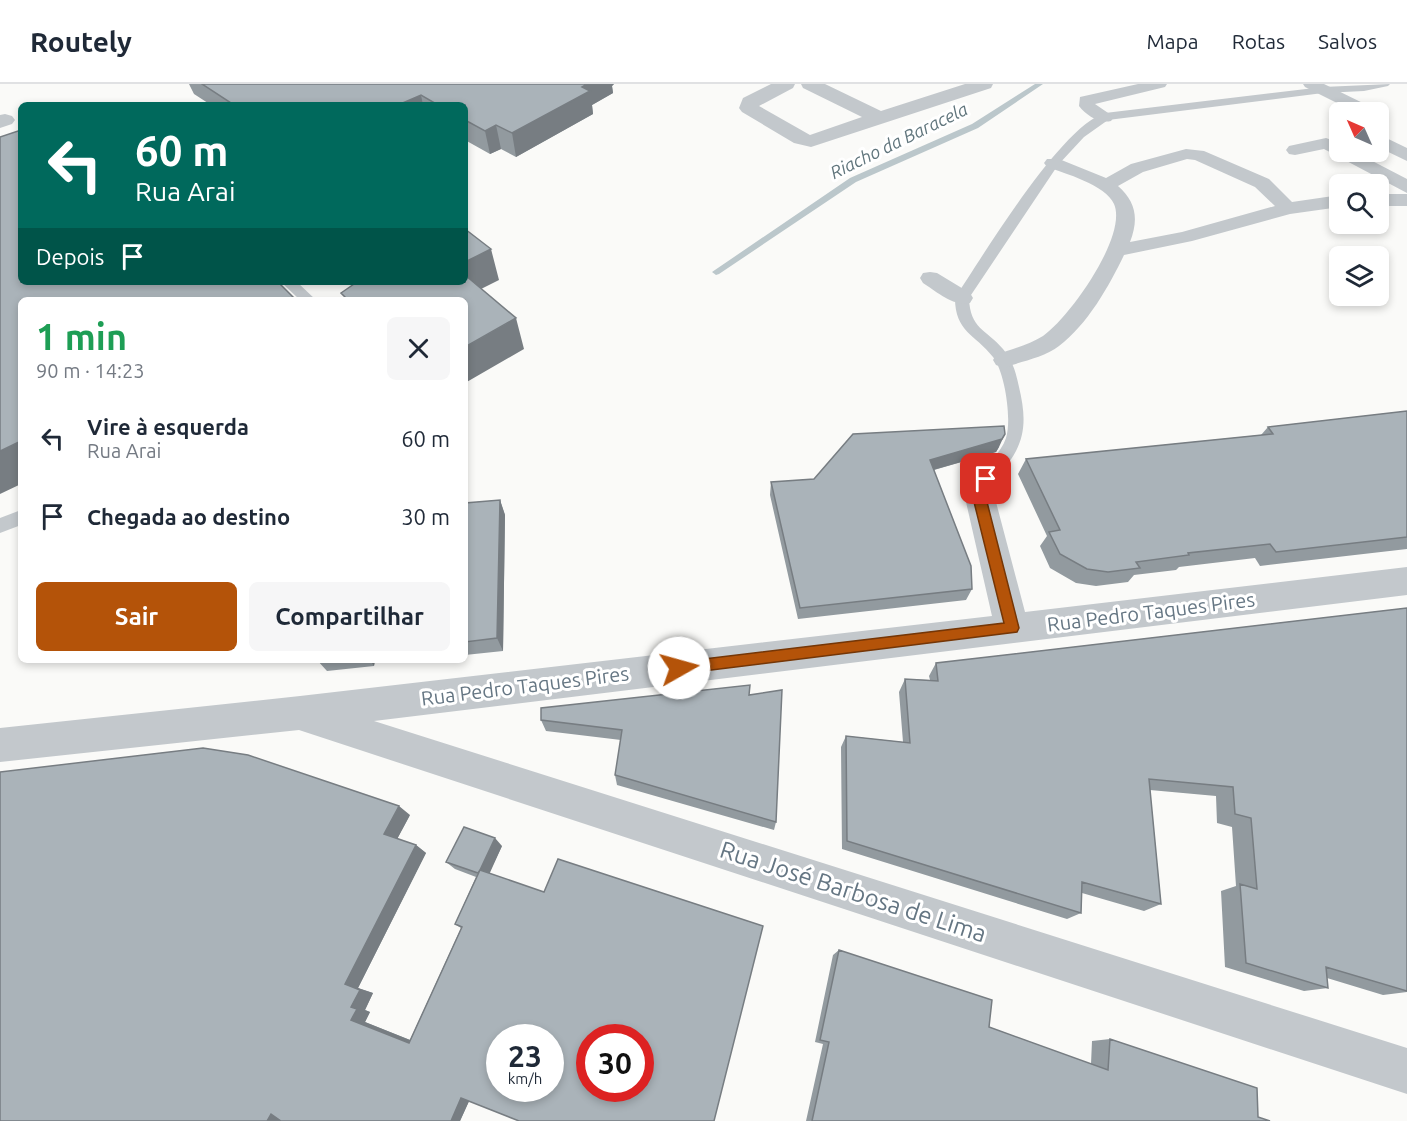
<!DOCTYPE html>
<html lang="pt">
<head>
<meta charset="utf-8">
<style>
  :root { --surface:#fff; --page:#f6f6f7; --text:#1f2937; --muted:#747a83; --line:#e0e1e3; --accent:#b45309 }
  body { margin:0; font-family:Ubuntu,sans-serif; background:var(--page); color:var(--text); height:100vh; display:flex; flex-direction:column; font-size:22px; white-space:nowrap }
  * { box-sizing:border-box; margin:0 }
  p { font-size:20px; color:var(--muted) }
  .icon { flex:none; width:33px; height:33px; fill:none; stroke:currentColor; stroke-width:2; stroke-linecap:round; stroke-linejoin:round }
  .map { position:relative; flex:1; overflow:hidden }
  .details { position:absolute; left:18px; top:213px; width:450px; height:366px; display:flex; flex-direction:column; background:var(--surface); border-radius:9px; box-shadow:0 3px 9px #0003 }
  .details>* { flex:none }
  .banner { position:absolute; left:18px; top:18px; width:450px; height:183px; border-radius:9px; box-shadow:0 3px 9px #0003; background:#00695c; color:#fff; overflow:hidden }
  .needle { width:39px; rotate:315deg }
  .buttons { position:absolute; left:1329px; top:18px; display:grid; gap:12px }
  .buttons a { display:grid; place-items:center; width:60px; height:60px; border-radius:9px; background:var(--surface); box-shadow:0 3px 9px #0003; font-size:30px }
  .speed { position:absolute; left:486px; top:940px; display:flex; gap:12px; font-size:30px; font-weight:700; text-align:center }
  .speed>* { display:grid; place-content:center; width:78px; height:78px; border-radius:50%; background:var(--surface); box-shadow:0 3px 9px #0003; line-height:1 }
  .speed small { font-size:15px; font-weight:400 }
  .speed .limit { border:9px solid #d22; background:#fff; color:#111 }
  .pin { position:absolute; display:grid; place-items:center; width:51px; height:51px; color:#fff; margin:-26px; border-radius:12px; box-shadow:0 3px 9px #0006 }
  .me { position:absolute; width:66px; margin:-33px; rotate:83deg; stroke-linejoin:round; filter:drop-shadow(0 0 4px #0008) }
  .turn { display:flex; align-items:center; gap:21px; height:126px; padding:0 18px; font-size:27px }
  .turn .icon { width:78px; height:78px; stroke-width:2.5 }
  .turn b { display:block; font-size:42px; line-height:51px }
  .then { display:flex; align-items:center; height:57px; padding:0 18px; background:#0003; gap:12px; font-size:22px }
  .round { display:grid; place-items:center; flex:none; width:63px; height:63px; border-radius:9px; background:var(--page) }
  .head { display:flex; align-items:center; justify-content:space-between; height:102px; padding:0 18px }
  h1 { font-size:36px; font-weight:700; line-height:45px; color:#1e9e55 }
  .primary-button { display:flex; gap:12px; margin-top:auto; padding:12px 18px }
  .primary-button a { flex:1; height:69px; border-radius:9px; background:var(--accent); color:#fff; font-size:24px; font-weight:700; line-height:69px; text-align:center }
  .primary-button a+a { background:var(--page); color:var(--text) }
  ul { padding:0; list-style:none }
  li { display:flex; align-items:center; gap:18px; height:78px; padding:0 18px }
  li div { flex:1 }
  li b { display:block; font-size:22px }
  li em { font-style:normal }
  header { display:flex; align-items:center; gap:36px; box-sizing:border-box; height:84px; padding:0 30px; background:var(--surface); border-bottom:2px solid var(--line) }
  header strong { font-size:28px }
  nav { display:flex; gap:33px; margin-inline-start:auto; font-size:21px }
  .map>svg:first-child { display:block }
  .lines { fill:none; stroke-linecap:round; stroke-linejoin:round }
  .stream { fill:#bbc7cb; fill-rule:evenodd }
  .service { fill:#c3c8cc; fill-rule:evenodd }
  .pedestrian { fill:#c3c8cc; fill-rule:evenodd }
  .minor { fill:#c3c8cc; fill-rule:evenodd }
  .wall { fill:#929a9f }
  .shaded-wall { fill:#777d82 }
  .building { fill:#aab3b9; stroke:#777d82; stroke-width:1.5; fill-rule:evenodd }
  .route { fill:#b45309; stroke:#753606; stroke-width:1.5 }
  .labels { text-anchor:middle; stroke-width:6; stroke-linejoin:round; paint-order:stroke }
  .far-water-label { font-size:18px; font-style:italic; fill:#60757c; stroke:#fff }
  .street-label { font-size:20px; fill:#657683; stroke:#fff }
  .near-street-label { font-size:24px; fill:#657683; stroke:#fff }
</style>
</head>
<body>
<header>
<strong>Routely</strong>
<nav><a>Mapa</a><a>Rotas</a><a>Salvos</a></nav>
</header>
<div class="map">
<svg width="1407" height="1037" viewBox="0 0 1407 1037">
  <rect width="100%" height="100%" fill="#fafaf8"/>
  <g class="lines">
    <path class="stream" d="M1035 0H1043L978 44 856 98 719 190 716 191 712 188 850 94 972 40Z"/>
    <path class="service" d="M1390 0 1388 2 1364 7 1323 9 1108 36 1084 53 1058 81 969 214C970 245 986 245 1003 265 1013 277 1016 289 1019 303 1026 333 1027 355 1007 381 1000 391 993 404 980 400L977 395C985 380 1001 370 1006 354 1012 336 1005 288 993 273 975 250 955 248 955 214 982 173 1061 42 1105 29L1323 3Z
      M281 198H297L316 216H300Z
      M21 426V441L0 449V434Z"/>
    <path class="pedestrian" d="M1138 0H1167L1165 3 1095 20 1114 33 1111 37C1099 40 1086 31 1079 22L1080 13Z
      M1303 0H1324L1373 24 1376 28H1355L1305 3Z
      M1378 50 1407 64V77L1378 63Z
      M1326 54 1340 59V68H1355L1407 95V109L1324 65 1295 71 1289 70 1286 66 1289 62Z
      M1186 65 1204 67 1269 95 1292 118 1340 111V123L1290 130 1192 157 1124 171C1109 202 1088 240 1059 262 1046 272 1028 276 1012 281L1004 284 996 281 993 276 996 271C1011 265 1029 261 1043 252 1069 234 1128 152 1114 120 1106 101 1064 89 1047 83L1044 79 1047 75H1059L1106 94 1131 80ZM1187 75 1195 76 1255 103 1275 122 1182 148 1130 158C1139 135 1136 118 1118 102L1143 88Z
      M1378 110H1407V122H1378Z
      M930 188 937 189 970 209 973 214 970 219C953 223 936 207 923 199L920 194 923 189Z"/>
    <path class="minor" d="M771 0H795L793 4 759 22 810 51 862 33 803 4 801 0H825L881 27 965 0H993L991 4 811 63 794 59 742 28 739 24 743 14Z
      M5 30 12 32 15 36 12 40 0 44V31Z
      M986 384 996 387 1001 395 996 418 1025 528 1407 483V511L374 637 1407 964V1010L299 646 0 678V644L300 612 992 532 966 418 976 387Z"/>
  </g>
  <path class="wall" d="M189 0H614L612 2 613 9 592 21 593 30 516 73 501 65 490 70 465 56V21H211L194 10Z
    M1407 327V465L1260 482 1255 474 1179 483 1176 486 1134 491 1128 498 1096 502 1076 499 1050 484 1040 462 1047 452 1018 390 1026 375 1261 351 1268 343Z
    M999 363 996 368 934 386 972 505 966 516 798 535 770 411 771 398 814 395Z
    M500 416 505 431 503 567 465 571V419Z
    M1407 524V908L1383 911 1327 894 1328 904 1304 907 1225 883 1221 807 1236 802 1232 743 1217 739 1216 712 1150 706 1161 820 1144 827 1082 809 1081 829 1067 835 842 765 841 663 846 652 903 658 899 608 905 595 930 596 929 592 936 579Z
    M317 576H375L374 582 327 587Z
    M749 611 776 738 774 746 617 701 615 691 621 656 546 647 541 636Z
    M410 731 397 755 416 761 426 769 358 904 373 909 365 926 370 928 365 938 410 956 461 844 455 840 476 793 455 785 446 778 502 762 489 789 469 1017 460 1037H0Z
    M839 866 989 943 1091 980 1092 957 1110 955 1258 1033 1270 1037H806L823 960 815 958 833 871Z"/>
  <path class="shaded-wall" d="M587 0H614L612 2 613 9 592 21 593 30 516 73 512 49Z
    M421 11 423 21H398Z
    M496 41 501 65 490 70 485 47Z
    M491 165 499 196 465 213V178Z
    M516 234 524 265 465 299V263Z
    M1005 350 999 363 996 368 926 388 930 376Z
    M21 357V400L0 410V367Z
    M500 416 505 431 503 567 497 554Z
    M370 576H375L374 582Z
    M399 722 410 731 395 759 384 750Z
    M495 754 502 762 488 793 480 786Z
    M416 761 426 769 358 904 373 909 365 926 370 928 365 938 420 960 409 959 351 936V923L345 900Z
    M471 1013 460 1037H451L461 1014Z
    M271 1030 284 1037H267Z"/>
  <path class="building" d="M202 0H587L582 3 590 7 512 49 496 41 485 47 465 36V21H438L421 11 398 21H234Z
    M21 46V198H278L296 216H21V357L0 367V53Z
    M465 145 491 165 465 178Z
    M465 191 516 234 465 263V216H348L341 209 357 198H465Z
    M1407 327V453L1276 468 1270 460 1188 469 1189 471 1136 478 1140 484 1108 488 1087 485 1060 470 1049 448 1060 446 1026 375 1273 350 1268 343Z
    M1004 342 1005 350 1002 355 930 376 971 482 972 505 800 524 771 398 814 395 853 350Z
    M500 416 497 554 465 558V419Z
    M1407 524V907L1326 883 1328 904 1246 879 1240 800 1257 805 1251 734 1235 730 1233 703 1149 695 1161 820 1082 798 1081 829 847 757 846 652 910 659 905 595 938 597 936 579Z
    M750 601 749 611 782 606 776 738 615 691 622 646 541 636V624Z
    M203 664 248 671 399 722 384 750 416 761 345 900 360 906 351 923 357 925 351 936 409 959 462 843 455 840 480 786 478 789 446 778 464 743 495 754 480 786 544 808 558 775 763 842 714 1037H519L461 1014 451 1037H281L271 1030 267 1037H0V688ZM500 954H550V1005H500ZM590 954H640V1005H590Z
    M839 866 992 916 989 943 1108 986 1110 955 1257 1004 1258 1033 1270 1037H812L829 958 820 956Z"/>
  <path class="route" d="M986 390 992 395 987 418 1019 544 1017 548 679 590 674 588 672 584 674 579 679 578 1004 539 974 418 980 395Z"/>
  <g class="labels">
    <g class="far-water-label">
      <text transform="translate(899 57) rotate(-26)" y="6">Riacho da Baracela</text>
    </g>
    <g class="street-label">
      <text transform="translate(1151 528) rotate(-7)" y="7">Rua Pedro Taques Pires</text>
      <text transform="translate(525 602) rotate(-7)" y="7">Rua Pedro Taques Pires</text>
    </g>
    <g class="near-street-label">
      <text transform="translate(853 808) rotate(18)" y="8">Rua José Barbosa de Lima</text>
    </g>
  </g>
</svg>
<div class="buttons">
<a><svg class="needle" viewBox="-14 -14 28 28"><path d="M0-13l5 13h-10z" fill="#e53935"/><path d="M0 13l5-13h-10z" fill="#747a83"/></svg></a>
<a><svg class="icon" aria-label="search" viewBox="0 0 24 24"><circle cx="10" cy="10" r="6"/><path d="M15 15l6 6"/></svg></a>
<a><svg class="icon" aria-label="layers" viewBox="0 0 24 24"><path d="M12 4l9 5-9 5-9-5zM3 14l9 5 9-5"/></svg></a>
</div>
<div class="speed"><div>23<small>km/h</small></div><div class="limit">30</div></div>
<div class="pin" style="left:986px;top:395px;background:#d93025"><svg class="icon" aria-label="arrive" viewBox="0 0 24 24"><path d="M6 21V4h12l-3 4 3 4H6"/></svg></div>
<svg class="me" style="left:679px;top:584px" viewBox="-20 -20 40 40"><circle r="19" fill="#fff"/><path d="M0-13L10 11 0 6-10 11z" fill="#b45309"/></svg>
<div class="banner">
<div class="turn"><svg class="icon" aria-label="left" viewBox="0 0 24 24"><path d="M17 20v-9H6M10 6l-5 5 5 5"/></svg><div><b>60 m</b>Rua Arai</div></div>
<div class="then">Depois<svg class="icon" aria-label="arrive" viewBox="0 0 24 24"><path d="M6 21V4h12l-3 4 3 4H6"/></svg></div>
</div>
<section class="details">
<div class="head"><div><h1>1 min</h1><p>90 m · 14:23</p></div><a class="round"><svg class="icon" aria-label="close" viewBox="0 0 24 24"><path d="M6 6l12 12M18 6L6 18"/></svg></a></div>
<ul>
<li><svg class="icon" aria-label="left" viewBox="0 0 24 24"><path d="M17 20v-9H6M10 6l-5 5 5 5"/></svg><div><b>Vire à esquerda</b><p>Rua Arai</p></div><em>60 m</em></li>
<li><svg class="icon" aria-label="arrive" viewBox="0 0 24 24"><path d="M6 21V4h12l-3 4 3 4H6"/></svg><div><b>Chegada ao destino</b></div><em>30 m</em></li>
</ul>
<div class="primary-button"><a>Sair</a><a>Compartilhar</a></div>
</section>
</div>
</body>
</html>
